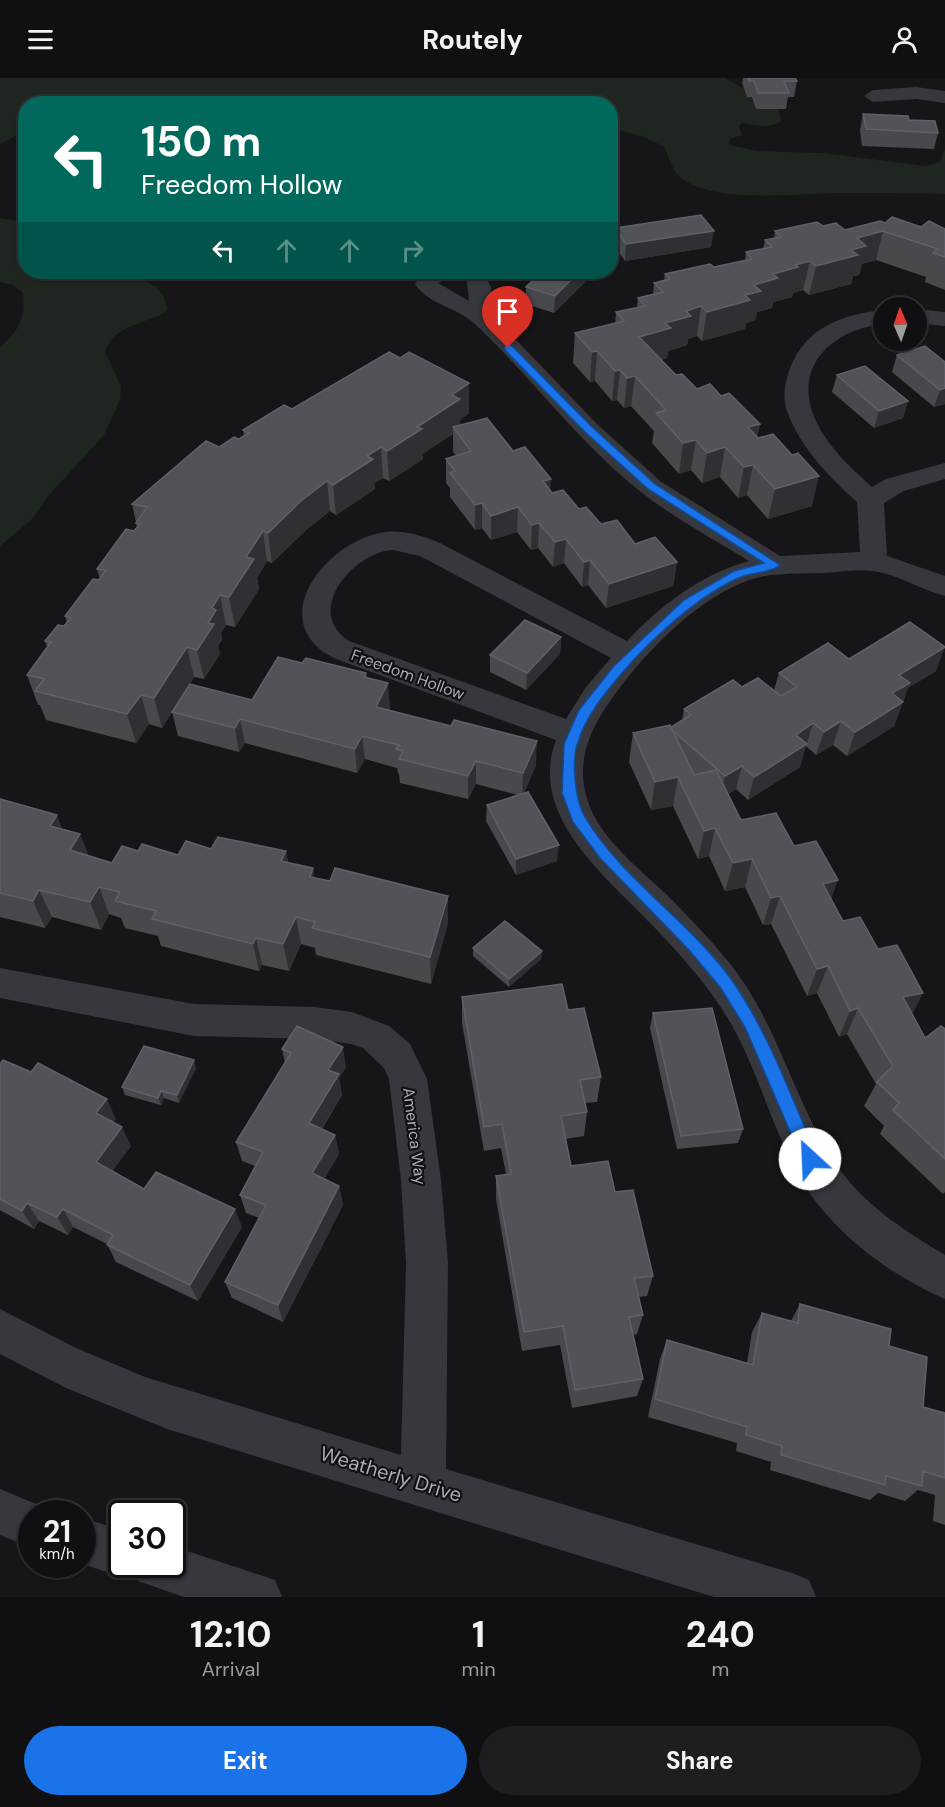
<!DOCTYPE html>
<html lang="en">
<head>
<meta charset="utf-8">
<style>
  :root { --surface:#101012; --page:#1e1e20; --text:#f1f3f6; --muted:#9c9d9f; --line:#303032; --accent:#1a73e8 }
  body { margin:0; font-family:"DM Sans",sans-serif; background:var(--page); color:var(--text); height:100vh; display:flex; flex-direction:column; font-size:22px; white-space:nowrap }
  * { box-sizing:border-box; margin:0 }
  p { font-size:20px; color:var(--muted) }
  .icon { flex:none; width:33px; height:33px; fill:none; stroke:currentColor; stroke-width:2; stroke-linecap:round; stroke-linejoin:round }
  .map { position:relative; height:1519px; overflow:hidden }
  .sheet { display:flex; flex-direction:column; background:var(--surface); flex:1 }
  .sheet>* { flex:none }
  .top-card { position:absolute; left:18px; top:18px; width:600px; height:183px; border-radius:24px; box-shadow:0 2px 4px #0004,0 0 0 2px var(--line); background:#00695c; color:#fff; overflow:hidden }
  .needle { width:39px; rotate:358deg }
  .tools { position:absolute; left:873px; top:219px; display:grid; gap:12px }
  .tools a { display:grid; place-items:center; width:54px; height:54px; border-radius:50%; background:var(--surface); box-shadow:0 2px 4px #0004,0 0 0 2px var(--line); font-size:30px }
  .speed { position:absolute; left:18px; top:1422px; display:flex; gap:12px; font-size:30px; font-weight:700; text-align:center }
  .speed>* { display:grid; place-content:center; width:78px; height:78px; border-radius:50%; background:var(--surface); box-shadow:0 2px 4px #0004,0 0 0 2px var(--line); line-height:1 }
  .speed small { font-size:15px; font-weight:400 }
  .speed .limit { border:3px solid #111; border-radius:9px; background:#fff; color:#111 }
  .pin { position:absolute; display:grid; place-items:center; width:51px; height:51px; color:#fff; margin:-62px -26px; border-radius:50% 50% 50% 0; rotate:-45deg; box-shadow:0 0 6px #0007 }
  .pin .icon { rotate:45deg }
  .me { position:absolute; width:66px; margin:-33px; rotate:335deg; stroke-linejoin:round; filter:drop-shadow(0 0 4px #0008) }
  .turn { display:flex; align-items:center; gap:21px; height:126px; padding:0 24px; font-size:27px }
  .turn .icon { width:78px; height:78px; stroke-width:2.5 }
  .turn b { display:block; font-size:42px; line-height:51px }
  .lanes { display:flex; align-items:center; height:57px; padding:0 24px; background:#0003; justify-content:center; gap:30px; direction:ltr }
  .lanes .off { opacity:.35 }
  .eta { display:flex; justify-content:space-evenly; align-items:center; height:102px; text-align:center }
  .eta b { font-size:36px; font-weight:700; line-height:42px }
  .cta { display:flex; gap:12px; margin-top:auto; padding:12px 24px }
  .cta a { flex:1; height:69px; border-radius:36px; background:var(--accent); color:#fff; font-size:24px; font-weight:700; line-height:69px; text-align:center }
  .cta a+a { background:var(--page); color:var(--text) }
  header { display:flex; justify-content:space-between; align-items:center; height:78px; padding:0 24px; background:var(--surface); font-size:27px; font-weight:700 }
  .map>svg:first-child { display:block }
  .green { fill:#1e261f }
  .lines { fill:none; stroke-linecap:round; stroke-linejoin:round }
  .minor { fill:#37383d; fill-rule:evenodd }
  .wall { fill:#47494d }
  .shaded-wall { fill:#2f3033 }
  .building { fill:#525359; stroke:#5f6168; stroke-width:1.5 }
  .route { fill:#1a73e8; stroke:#114b97; stroke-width:1.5 }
  .labels { text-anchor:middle; stroke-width:4.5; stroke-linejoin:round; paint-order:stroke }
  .street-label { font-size:16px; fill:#a8adb8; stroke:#111113 }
  .near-street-label { font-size:20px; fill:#a8adb8; stroke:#111113 }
</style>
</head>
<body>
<header><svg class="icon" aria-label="menu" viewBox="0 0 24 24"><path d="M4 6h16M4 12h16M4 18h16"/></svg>Routely<svg class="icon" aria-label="person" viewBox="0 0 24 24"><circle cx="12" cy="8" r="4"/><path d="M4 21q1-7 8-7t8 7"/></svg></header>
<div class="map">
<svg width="945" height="1519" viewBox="0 0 945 1519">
  <rect width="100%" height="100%" fill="#161618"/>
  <path class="green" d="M0 0H725L779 30 781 44C768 50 755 48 742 45L739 48 742 57 730 61 729 67 757 73 823 75 926 88 940 84 945 71V116C915 115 884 115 853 115 806 114 726 127 685 103 672 95 671 82 664 69L645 59 611 50 610 26H26L25 53 0 66Z
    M0 140 25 144 26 194H127L157 209 163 217 168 232C147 247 114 245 105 274L121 308 120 322 104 357 49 417 31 442 0 468V269C19 253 26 240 23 215L13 207 0 204Z"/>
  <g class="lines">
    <path class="minor" d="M916 9 945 13V25L916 21 873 24 864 18 873 12Z
      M423 194H456L453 199 438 205 469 223 467 204 460 194H482L491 209 492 237 597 346 660 403 780 478 860 474 857 424C829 399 800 369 787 333 782 319 785 306 789 293 804 250 842 236 884 232V246C832 251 791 289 816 343 828 369 851 390 872 409L886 401 945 385V401L904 413 884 425 887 478 945 498V518C921 512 898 496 873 493 858 491 840 494 824 495 800 496 772 494 749 502 700 520 655 565 624 604 599 637 576 670 585 713 594 757 637 788 668 818 688 838 708 859 727 882 777 942 792 1019 834 1083 861 1125 903 1152 945 1177V1221C903 1203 857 1172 827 1137 776 1080 766 1003 727 939 707 906 680 876 653 848 608 800 527 738 556 662L336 581C261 546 326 461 386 454 404 452 423 458 440 465L627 563C660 528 701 496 749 483 713 461 674 440 641 414 579 365 532 300 475 246 457 229 429 227 415 206ZM393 472 420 478 611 580 586 609 566 641 349 563C303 534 353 474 393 472Z
      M916 231 945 234V248L916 245Z
      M0 890 194 926 315 929 352 934 389 948 410 966 427 1001 441 1102 448 1185 446 1391 792 1495 809 1502 816 1519H714L167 1351 66 1310 0 1276V1231L76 1270 145 1299 401 1377 406 1185 401 1102 389 1001 384 990 363 970 351 966 315 961 194 958 0 920Z
      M0 1411 48 1431 50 1436H32V1470L0 1457Z
      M82 1440 122 1452V1486H172V1468L275 1502 282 1519H184L138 1503 135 1494 122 1499 82 1486Z"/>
  </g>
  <path class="wall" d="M743 0H795L797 3 794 19H788L786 31H756L752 19H747L742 5Z
    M863 36 909 42 938 55 934 71 862 68 860 52Z
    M885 145 945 151V212L925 204 926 199 876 182 862 186 859 197 853 198 851 206 809 217 803 212 793 215 792 219 773 224 772 230 757 234 755 242 746 245 745 251 702 263 697 258 688 261 687 267 668 273 667 280 661 282 676 297 697 311 721 318 760 346 757 359 812 428 768 441 747 417 738 420 720 399 702 405 691 392 679 396 652 365 654 353 631 328 624 330 617 322 612 323 595 303 590 304 573 285 575 255 615 246 616 234 637 229 638 220 653 217 654 205 664 202 665 196 714 189 745 182 746 174 763 171 765 162 774 160 775 153 823 148 845 152Z
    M615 150 711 169 625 183 614 167Z
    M595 194 554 235 526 226V209Z
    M897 277 945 284V326L934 329 892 294Z
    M837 297 908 323 903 340 874 350 832 314Z
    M292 331 469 335 460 342V347L513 373 552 415 601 446 635 466 677 484 673 508 606 530 588 507 582 509 564 485 553 489 538 470 531 472 517 454 491 462 482 450 475 452 450 419V410L446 405V381L456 377 453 374V356L422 376 423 381 389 403 383 400 374 405 375 411 336 437 330 433 306 452 272 485 267 483 257 500 259 511 235 549 226 547 221 555 222 562 218 568 220 576 204 601 194 599 162 650 149 646 136 665 46 642 40 627H38L27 597 47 569 45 563 64 548 67 545 65 538 100 501 97 491 137 450 136 445V444L132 426 219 369 239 361 244 358 243 352Z
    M561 559 560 576 526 612 490 594V577Z
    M849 581 936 593 908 610 894 648 847 678 833 667 816 677 807 669 805 670 800 689 748 722 736 711 728 716 741 742 794 768 831 822 843 843 912 936 925 960 945 951V1114L943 1116 880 1056 884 1048 864 1028 876 1006 847 956 839 959 817 915 807 918 771 846 763 847 745 809 725 813 709 778 698 781 673 728 651 732 629 684 633 655 671 649 682 643 684 631 742 609 774 612 779 595Z
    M302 585 366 595 367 600 390 629 389 632 536 687 524 715 557 783 516 797 486 743 487 727 518 717 476 706 468 721 400 705 399 696 398 695 397 690 365 681 357 695 245 665 239 674 178 658 172 634 252 622Z
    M0 721 62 751 80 756 88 777 112 785 138 773 178 777 211 771 286 773 288 785 315 800 330 803 448 818V845L431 906 316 877 315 870 301 866 289 893 262 887 259 893 161 868 158 858 125 850 121 840 109 836 101 852 52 839 45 850 0 839Z
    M473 870 542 873 541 881 509 909 473 878Z
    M462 919 568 932 601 999 597 1024 585 1025 587 1034 584 1058 565 1061 571 1088 615 1114 653 1198 647 1218 639 1219 643 1237 637 1256 633 1257 643 1301 637 1318 572 1330 560 1267 522 1273 496 1121V1098L506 1096 501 1070 484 1073 462 945Z
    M653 935 743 1051 738 1065 677 1071 650 950Z
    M282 971 346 989 339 1000 342 1017 322 1051 335 1057 339 1076 324 1101 339 1108 343 1127 283 1244 232 1220 225 1204 259 1140 246 1135 240 1117 255 1088 242 1083 236 1064 285 985Z
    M0 986 116 1041 113 1044 131 1068 112 1093 144 1111 242 1149 198 1223 116 1184 107 1166 73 1149 68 1157 39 1143 34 1151 0 1132Z
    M196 990 179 1025 164 1020 161 1027 125 1017 122 1009Z
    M800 1226 889 1268 923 1329 945 1335V1447L933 1443 935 1417 918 1412 905 1423 878 1415 870 1422 770 1392 771 1384 736 1373 737 1365 648 1339 660 1281 667 1262 747 1285 752 1254 762 1235 791 1243Z"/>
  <path class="shaded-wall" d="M714 153 711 169 625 183 626 166Z
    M883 153 876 182 862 186 859 197 853 198 851 206 809 217 816 188 851 172 857 160Z
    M810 183 803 212 793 215 792 219 773 224 772 230 757 234 755 242 746 245 745 251 702 263 707 234 745 217 754 207 773 196 795 187Z
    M579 194H595L554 235 555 218Z
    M701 228 697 258 688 261 687 267 668 273 667 280 636 289 639 259 686 233Z
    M597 273 595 303 590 304 592 274Z
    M620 292 617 322 612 323 615 293Z
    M635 298 631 328 624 330 627 300Z
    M469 305V335L460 342V351L453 349V356L422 376 423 381 389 403 387 373 452 317Z
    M945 310V326L934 329 940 312Z
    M908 323 903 340 874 350 879 333Z
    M760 346 754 376 748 349Z
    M696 362 691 392 679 396 683 365Z
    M381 369 383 400 374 405 375 411 336 437 333 407 367 378Z
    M725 369 720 399 702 405 707 375Z
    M753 387 747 417 738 420 744 389Z
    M819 398 812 428 768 441 775 411Z
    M551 401 549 426 543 403Z
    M327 403 330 433 306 452 272 485 268 455 302 422Z
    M482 425V450L475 452V427Z
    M518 429 517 454 491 462V438Z
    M539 445 538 470 531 472 532 447Z
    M263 453 267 483 257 500 259 511 235 549 229 519 246 479Z
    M566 461 564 485 553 489 555 464Z
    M590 482 588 507 582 509 584 484Z
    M677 484 673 508 606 530 609 506Z
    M220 517 226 547 221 555 222 562 218 568 220 576 204 601 197 572 212 530Z
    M561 559 560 576 526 612 527 595Z
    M187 569 194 599 162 650 154 620Z
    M945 569 936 593 908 610 894 648 847 678 855 654 899 597Z
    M388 605 390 629 378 652 376 629Z
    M141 617 149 646 136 665 127 636Z
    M240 641 245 665 239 674 235 650Z
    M841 643 833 667 816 677 824 654Z
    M813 645 800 689 748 722 754 699 796 657Z
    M362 658 365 681 357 695 355 671Z
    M537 663 536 687 522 718 523 695Z
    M476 683V706L468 721V698Z
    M742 688 736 711 719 722 725 698Z
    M678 699 673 728 651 732 655 704Z
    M57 737 68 766 50 748Z
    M715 750 709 778 698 781 704 753Z
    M80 756 90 784 70 772Z
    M559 767 557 783 516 797V781Z
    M286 773 291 801 281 783Z
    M752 781 745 809 725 813 733 785Z
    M313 790 318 818 310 799Z
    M838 802 828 830 823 806Z
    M99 809 109 836 101 852 90 824Z
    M39 812 52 839 45 850 33 823Z
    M448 818V845L431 906 430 879Z
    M780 818 771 846 763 847 771 820Z
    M296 839 301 866 289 893 283 866Z
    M256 860 262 887 259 893 253 866Z
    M542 873 541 881 509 909V901Z
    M828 888 817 915 807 918 817 891Z
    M923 915 910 941 903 919Z
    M858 930 847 956 839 959 850 933Z
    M343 969 346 989 339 1000 342 1017 313 1064 309 1045 328 992Z
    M194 982 196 990 179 1025 177 1017Z
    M161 1013 164 1020 161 1027 158 1020Z
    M107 1021 116 1041 106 1054 96 1035Z
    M122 1049 131 1068 105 1103 96 1084Z
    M335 1057 339 1076 316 1114 312 1095Z
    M339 1108 343 1127 283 1244 278 1227Z
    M27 1125 39 1143 34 1151 22 1133Z
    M63 1131 73 1149 68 1157 57 1139Z
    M235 1131 242 1149 198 1223 190 1207Z"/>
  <path class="building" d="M748 0H795L797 3H784L789 15H758L754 3H749Z
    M863 36 908 38 909 42 935 43 938 55 866 51Z
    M701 137 714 153 626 166 615 150Z
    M892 139 921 149 929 143 945 151V179L933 175 938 171 883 153 857 160 866 168 851 172 858 177 816 188 810 183 795 187 798 189 773 196 778 200 754 207 761 213 745 217 750 222 707 234 701 228 686 233 691 238 665 245 671 250 639 259 676 297 682 296 697 311 710 306 721 318 729 315 760 346 748 349 758 360 773 356 792 377 798 375 819 398 775 411 753 387 744 389 725 369 707 375 696 362 683 365 656 335 666 332 635 298 627 300 620 292 615 293 597 273 592 274 575 255 624 243 616 234 645 228 638 220 663 214 654 205 670 201 665 196 710 186 714 189 752 181 746 174 772 169 765 162 781 159 775 153 817 144 823 148 836 145 845 152 880 143 885 145Z
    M542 194H579L555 218 526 209Z
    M925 268 945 284V310L940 312 897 277Z
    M389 274 400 280 409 274 469 305 452 317 460 321 417 349 422 351 387 373 381 369 367 378 373 381 333 407 327 403 302 422 268 455 263 453 246 479 254 481 229 519 220 517 212 530 216 532 208 545 214 546 197 572 187 569 154 620 141 617 127 636 35 613 44 601 27 597 51 564 45 563 58 547 64 548 71 540 65 538 93 501 99 502 106 492 97 491 126 451 134 453 140 446 136 445 147 429 132 426 206 363 219 369 234 359 239 361 249 355 243 352 284 327 292 331Z
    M865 288 908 323 879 333 837 297Z
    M487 340 513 373 525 369 551 401 543 403 552 415 563 412 579 431 586 429 601 446 617 442 635 466 655 459 677 484 609 506 590 482 584 484 566 461 555 464 539 445 532 447 518 429 491 438 482 425 475 427 450 395 455 393 446 381 471 373 453 349Z
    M525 542 561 559 527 595 490 577Z
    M910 544 945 569 899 597 910 605 892 615 903 624 855 654 841 643 824 654 813 645 796 657 807 666 754 699 742 688 725 698 672 652 671 649 691 637 684 631 733 602 742 609 758 600 781 618 797 609 779 595 828 565 849 581Z
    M278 579 302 585 306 580 366 595 364 599 388 605 376 629 451 648 454 642 537 663 523 695 476 683 468 698 399 681 403 673 396 671 399 667 362 658 355 671 240 641 235 650 172 634 190 606 252 622Z
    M670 647 694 697 716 692 741 742 776 735 794 768 816 763 838 802 823 806 843 843 860 839 878 871 897 867 923 915 903 919 925 960 941 948 945 951V1081L893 1032 899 1025 877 1004 893 988 858 930 850 933 828 888 817 891 780 818 771 820 752 781 733 785 715 750 704 753 678 699 655 704 633 655Z
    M528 714 559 767 516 781 487 727Z
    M0 721 57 737 50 748 80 756 70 772 112 785 122 768 138 773 142 766 178 777 186 763 211 771 218 759 286 773 281 783 313 790 310 799 330 803 335 790 448 818 430 879 312 850 315 844 296 839 283 866 256 860 253 866 152 841 156 833 115 823 120 814 99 809 90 824 39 812 33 823 0 815Z
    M505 843 542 873 509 901 473 870Z
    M562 906 568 932 584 930 601 999 580 1002 587 1034 561 1038 571 1088 608 1083 615 1114 633 1112 653 1198 634 1200 643 1237 629 1239 643 1301 575 1312 563 1248 524 1254 496 1098 511 1096 502 1046 484 1049 462 919Z
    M712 930 743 1051 681 1058 653 935Z
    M297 948 343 969 328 992 339 996 309 1045 335 1057 312 1095 339 1108 278 1227 225 1204 266 1127 240 1117 263 1074 236 1064 291 975 282 971Z
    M144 968 194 982 177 1017 161 1013 158 1020 122 1009Z
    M3 982 31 994 38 985 107 1021 96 1035 122 1049 96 1084 144 1111 156 1094 235 1131 190 1207 107 1167 113 1157 63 1131 57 1139 27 1125 22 1133 0 1121V986Z
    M800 1226 891 1251 889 1268 927 1279 923 1329 945 1335V1400L923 1393 922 1408 886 1398 885 1407 781 1377 782 1368 746 1357 747 1349 655 1321 667 1262 753 1287 762 1235 798 1245Z"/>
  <path class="route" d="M505 267H511L592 349 655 406 780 487C771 495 753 494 741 499 701 515 650 562 622 595 604 616 586 638 578 664 571 681 575 723 585 739 619 798 690 844 731 901 769 955 792 1021 818 1081L816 1086 810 1088 804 1086 745 949 720 909 689 872 600 780 573 744 562 715 564 666 579 632 614 588 684 522 734 493 764 485 648 411 585 354 505 272Z"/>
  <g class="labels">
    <g class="street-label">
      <text transform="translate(408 596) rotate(20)" y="6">Freedom Hollow</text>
      <text transform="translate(415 1058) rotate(83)" y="6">America Way</text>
    </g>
    <g class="near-street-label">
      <text transform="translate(391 1396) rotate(17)" y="7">Weatherly Drive</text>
    </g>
  </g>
</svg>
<div class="tools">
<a><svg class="needle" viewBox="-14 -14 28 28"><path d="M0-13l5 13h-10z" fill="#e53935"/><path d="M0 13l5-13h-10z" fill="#9c9d9f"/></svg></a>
</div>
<div class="speed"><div>21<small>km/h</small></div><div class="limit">30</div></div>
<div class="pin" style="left:508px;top:270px;background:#d93025"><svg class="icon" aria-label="arrive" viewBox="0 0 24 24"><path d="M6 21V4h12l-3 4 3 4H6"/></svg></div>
<svg class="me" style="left:810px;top:1081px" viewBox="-20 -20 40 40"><circle r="19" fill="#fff"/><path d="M0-13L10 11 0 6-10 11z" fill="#1a73e8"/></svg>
<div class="top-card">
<div class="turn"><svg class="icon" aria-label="left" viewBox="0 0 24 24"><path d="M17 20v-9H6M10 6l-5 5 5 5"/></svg><div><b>150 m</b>Freedom Hollow</div></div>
<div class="lanes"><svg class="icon" aria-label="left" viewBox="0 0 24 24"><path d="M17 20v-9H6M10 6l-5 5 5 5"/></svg><svg class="icon off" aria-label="ahead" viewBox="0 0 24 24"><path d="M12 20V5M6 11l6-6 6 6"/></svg><svg class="icon off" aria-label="ahead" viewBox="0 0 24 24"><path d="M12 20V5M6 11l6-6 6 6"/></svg><svg class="icon off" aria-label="right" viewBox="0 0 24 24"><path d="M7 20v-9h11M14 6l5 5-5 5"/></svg></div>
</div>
</div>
<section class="sheet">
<div class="eta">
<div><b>12:10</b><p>Arrival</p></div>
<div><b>1</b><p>min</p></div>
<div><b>240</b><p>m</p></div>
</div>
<div class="cta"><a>Exit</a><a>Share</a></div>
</section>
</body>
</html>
